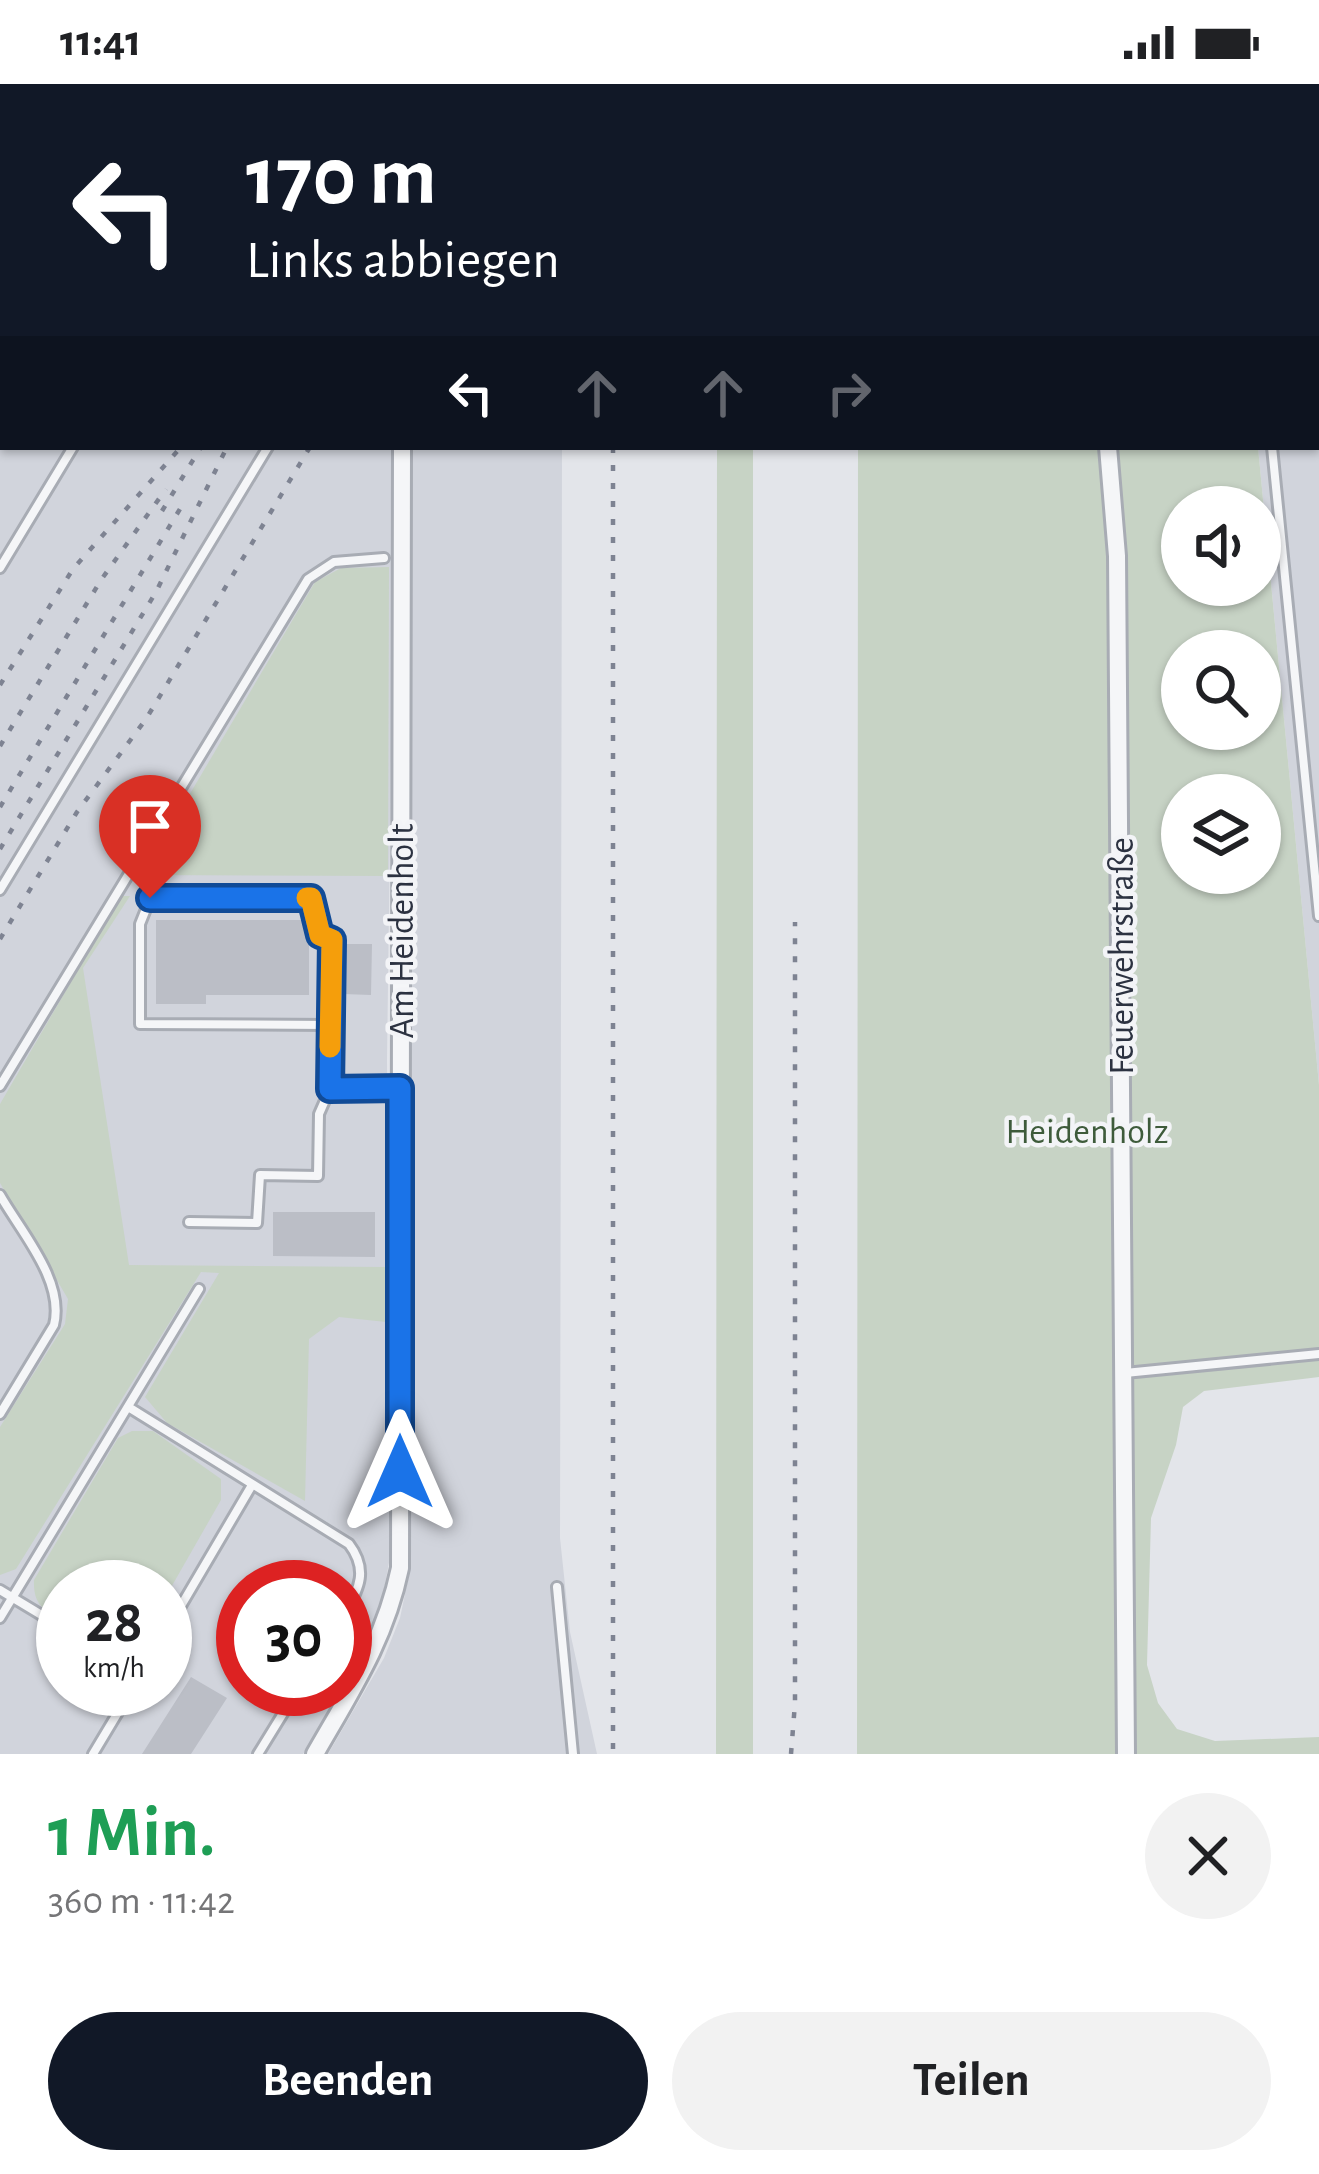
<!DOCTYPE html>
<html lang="de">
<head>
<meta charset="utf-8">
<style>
  :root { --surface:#fff; --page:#f2f2f2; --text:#202124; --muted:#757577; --accent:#111827 }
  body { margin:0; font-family:"Alegreya Sans",sans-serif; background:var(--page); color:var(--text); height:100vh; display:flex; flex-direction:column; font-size:45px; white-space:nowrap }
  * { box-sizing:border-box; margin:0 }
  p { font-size:39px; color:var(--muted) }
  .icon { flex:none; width:66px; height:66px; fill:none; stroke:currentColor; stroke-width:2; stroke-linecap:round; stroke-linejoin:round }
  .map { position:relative; height:1670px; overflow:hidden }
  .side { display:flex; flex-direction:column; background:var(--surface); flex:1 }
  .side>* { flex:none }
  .hud { position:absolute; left:0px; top:0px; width:1320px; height:366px; box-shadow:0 3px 9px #0004; background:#111827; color:#fff; overflow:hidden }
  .fabs { position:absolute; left:1161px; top:402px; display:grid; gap:24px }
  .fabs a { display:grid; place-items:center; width:120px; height:120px; border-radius:50%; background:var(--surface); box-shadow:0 3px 9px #0004; font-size:60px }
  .speed { position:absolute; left:36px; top:1476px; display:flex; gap:24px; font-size:60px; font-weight:700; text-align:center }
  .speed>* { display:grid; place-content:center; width:156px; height:156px; border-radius:50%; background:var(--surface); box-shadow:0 3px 9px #0004; line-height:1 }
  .speed small { font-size:30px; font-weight:400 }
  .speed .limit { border:18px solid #d22; background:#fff; color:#111 }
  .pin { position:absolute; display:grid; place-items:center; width:102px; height:102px; color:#fff; margin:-123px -51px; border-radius:50% 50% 50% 0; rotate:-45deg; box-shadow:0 0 12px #0007 }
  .pin .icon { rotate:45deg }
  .me { position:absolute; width:132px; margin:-66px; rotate:0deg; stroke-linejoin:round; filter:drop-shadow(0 0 9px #0008) }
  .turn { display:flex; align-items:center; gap:42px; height:252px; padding:0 48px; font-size:54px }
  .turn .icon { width:156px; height:156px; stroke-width:2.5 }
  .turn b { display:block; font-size:84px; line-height:102px }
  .lanes { display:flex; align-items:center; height:114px; padding:0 48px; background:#0003; justify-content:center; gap:60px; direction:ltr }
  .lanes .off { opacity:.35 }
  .round { display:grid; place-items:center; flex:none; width:126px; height:126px; border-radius:63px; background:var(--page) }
  .overview { display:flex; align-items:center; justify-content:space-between; height:204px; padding:0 48px }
  h1 { font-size:72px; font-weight:700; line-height:90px; color:#1e9e55 }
  .cta { display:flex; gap:24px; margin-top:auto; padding:24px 48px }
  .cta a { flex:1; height:138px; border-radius:72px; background:var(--accent); color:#fff; font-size:48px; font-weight:700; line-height:138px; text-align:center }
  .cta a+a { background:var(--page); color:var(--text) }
  .status { display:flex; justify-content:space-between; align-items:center; height:84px; padding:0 60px; background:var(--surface); direction:ltr }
  .status svg { height:33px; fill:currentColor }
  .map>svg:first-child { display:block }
  .built { fill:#d1d4dc; fill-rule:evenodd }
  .green { fill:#c7d3c5; fill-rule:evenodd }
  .building { fill:#bbbec6 }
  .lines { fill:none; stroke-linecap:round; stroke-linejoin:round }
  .lane-casing { stroke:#a8acb4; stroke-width:14 }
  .street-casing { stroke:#a8acb4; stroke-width:22 }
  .lane { stroke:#f5f6f8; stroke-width:8 }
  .street { stroke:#f5f6f8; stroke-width:16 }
  .rail { stroke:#7e8392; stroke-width:4.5; stroke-dasharray:6 12; stroke-linecap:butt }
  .route-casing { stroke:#114b97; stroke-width:30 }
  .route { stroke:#1a73e8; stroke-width:21 }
  .slow { stroke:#f59e0b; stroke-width:21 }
  .labels { text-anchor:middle; stroke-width:9; stroke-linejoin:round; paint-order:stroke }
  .street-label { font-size:36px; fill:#2c3241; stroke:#f3f4f7 }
  .park-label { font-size:36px; fill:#3e5b3b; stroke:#f3f4f7 }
</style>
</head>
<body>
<div class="status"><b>11:41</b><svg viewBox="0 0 49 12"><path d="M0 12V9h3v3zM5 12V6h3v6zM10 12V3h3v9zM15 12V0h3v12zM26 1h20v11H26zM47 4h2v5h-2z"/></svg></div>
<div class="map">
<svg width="1319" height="1670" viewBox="0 0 1319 1670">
  <rect width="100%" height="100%" fill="#e3e5ea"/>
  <path class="built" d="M0 0H513L3 3V363H395L387 977 390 1473 382 1517 367 1563 345 1599V1503H243V1605H342L303 1670H0ZM63 1503H165V1605H63Z
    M988 0H1319V1001L1258 363H1317V3Z
    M410 363H562L560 1454 570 1548 597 1670H328L384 1574 400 1534 410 1486Z"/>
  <path class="green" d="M717 363H753V1670H716Z
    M858 363H1258L1319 1001V1265L1118 1287 1119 1670H857ZM1182 423H1260V501H1182ZM1182 567H1260V645H1182ZM1182 711H1260V789H1182Z
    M389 483 388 792 142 791 315 498 341 484Z
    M121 812H130L83 884 129 1181 386 1183V1238L339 1233 309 1255 305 1417 167 1339 145 1313 219 1189 201 1188 16 1485 0 1491V1343L65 1240 68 1215 0 1099V1020Z
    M1319 1273V1293L1204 1307 1183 1323 1176 1361 1151 1434 1147 1581 1158 1619 1177 1645 1215 1657 1319 1653V1670H1132L1131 1290Z
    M132 1347H153L221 1395V1416L165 1514V1503H63V1537C43 1526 33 1520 34 1496L118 1354Z"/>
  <path class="building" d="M156 836H309V911H206V920H156Z
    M344 860H372L371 911 343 910Z
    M273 1128H375V1173L273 1172Z
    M191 1593 227 1614 191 1670H142Z"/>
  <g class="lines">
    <g class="lane-casing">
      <path id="lane" d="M1235 0 1236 3
        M289 3 291 0
        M1317 18 1319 17
        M0 92 3 87
        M0 282 3 284
        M1272 363 1319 832
        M0 484 73 363
        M0 806 268 363
        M0 1002 308 495 334 478 384 474
        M330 1005 332 856 320 851 311 814 150 815 140 840V940L331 941
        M0 1111C21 1148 65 1197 54 1241L0 1330
        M189 1138 257 1139 260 1091 318 1092 319 1030 330 1005 400 1004
        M1125 1289 1319 1270
        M130 1324 349 1460C368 1485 360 1504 345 1529
        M557 1503 573 1670
        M0 1506 63 1544
        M0 1534 199 1205
        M165 1549 252 1401
        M93 1670 132 1605
        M258 1670 298 1605"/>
    </g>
    <g class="street-casing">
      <path id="street" d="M965 0 967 3
        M521 3 522 0
        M1108 363 1117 472 1126 1670
        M315 1670C351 1607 385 1556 400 1484L402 363"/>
    </g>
    <use href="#lane" class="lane"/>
    <use href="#street" class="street"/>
    <path class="rail" d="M461 3 463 0
      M613 3V0
      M613 363V1670
      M162 427 201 363
      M0 601 73 485 181 363
      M0 662 101 496 166 405
      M0 723 186 415
      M0 765 156 508 227 363
      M0 855 77 728 146 635 310 363
      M791 1670 795 1619V838"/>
  </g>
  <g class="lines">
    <g class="route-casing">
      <path id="route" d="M150 814H311L320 851 332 856 330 1005 400 1004V1388"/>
    </g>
    <use href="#route" class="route"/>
    <path class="slow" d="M307 814H311L320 851 332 856 330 963"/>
  </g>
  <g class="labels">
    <g class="street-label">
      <text transform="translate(400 847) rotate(-90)" y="13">Am Heidenholt</text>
      <text transform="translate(1120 872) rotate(-90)" y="13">Feuerwehrstraße</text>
    </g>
    <g class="park-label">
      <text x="1087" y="1059">Heidenholz</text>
    </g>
  </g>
</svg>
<div class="fabs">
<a><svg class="icon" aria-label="sound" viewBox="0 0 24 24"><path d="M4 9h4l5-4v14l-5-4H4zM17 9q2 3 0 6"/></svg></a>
<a><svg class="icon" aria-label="search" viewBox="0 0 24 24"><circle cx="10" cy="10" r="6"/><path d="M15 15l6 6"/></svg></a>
<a><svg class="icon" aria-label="layers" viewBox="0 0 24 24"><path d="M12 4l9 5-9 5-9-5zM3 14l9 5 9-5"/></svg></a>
</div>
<div class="speed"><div>28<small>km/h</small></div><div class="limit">30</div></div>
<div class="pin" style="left:150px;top:814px;background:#d93025"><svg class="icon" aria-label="arrive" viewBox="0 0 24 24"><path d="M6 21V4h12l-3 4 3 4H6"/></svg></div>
<svg class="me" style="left:400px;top:1388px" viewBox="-20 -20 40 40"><path d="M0-17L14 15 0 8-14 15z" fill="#1a73e8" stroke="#fff" stroke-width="4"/></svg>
<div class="hud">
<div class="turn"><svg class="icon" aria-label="left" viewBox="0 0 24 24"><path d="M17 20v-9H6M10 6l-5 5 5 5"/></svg><div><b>170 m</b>Links abbiegen</div></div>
<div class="lanes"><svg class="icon" aria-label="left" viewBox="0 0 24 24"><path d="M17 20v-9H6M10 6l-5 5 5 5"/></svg><svg class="icon off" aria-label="ahead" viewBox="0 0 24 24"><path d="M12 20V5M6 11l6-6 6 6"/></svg><svg class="icon off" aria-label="ahead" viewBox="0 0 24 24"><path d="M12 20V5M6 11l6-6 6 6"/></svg><svg class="icon off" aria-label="right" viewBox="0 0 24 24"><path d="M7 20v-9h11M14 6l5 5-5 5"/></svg></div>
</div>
</div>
<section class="side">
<div class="overview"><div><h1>1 Min.</h1><p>360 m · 11:42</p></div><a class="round"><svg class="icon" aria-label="close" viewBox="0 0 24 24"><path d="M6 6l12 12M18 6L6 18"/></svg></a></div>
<div class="cta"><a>Beenden</a><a>Teilen</a></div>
</section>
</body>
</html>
